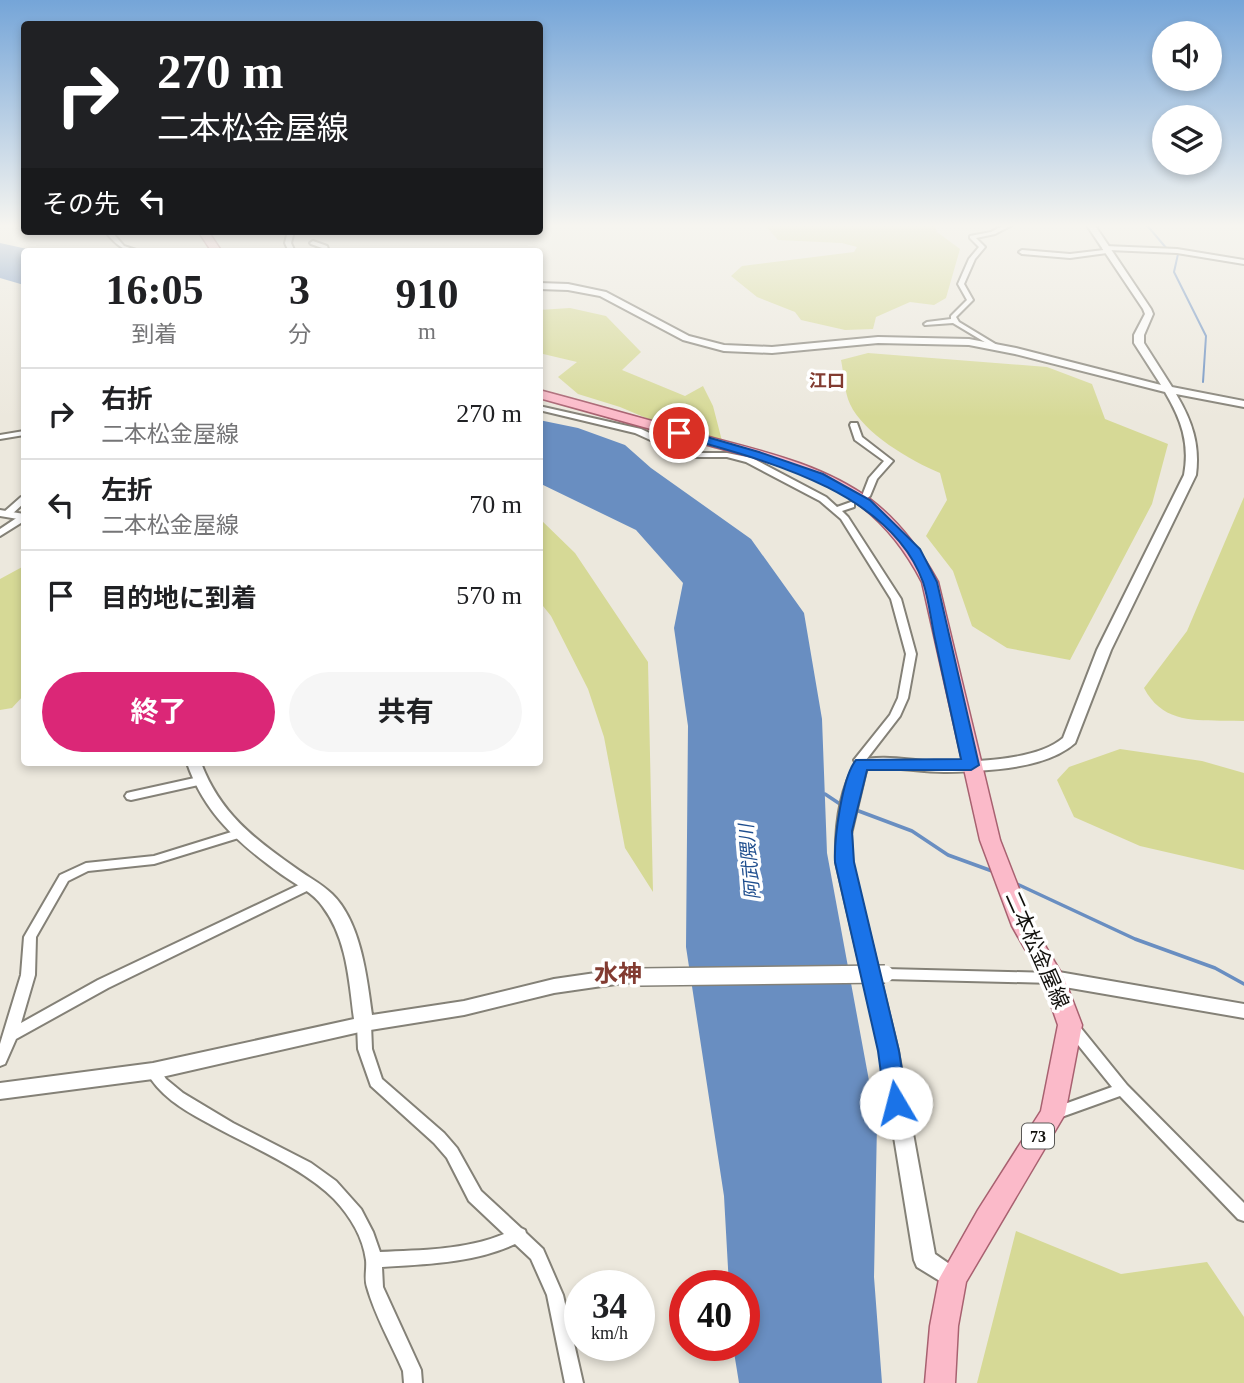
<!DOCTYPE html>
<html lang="ja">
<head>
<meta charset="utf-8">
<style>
  :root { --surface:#fff; --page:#f6f6f6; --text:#202124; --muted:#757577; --line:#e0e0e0; --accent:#db2777 }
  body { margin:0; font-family:"Times New Roman","Noto Sans JP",serif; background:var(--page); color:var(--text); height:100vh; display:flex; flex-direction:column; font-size:26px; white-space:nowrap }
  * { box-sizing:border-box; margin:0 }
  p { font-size:23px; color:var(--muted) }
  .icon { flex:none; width:38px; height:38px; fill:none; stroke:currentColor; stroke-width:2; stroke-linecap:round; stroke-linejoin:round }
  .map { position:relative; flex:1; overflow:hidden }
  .sheet { position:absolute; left:21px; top:248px; width:522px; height:518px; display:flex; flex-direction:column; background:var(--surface); border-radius:7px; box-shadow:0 4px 10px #0003 }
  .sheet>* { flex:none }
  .hud { position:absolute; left:21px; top:21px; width:522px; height:214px; border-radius:7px; box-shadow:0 4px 10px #0003; background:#202124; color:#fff; overflow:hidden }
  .tools { position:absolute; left:1152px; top:21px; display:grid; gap:14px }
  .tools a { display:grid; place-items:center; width:70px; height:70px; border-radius:50%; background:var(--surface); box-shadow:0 4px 10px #0003; font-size:35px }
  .speed { position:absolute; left:564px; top:1270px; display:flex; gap:14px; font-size:35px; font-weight:700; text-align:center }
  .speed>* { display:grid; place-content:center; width:91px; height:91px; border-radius:50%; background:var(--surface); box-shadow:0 4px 10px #0003; line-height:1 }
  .speed small { font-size:18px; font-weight:400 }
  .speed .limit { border:10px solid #d22; background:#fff; color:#111 }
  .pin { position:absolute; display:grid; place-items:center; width:60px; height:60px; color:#fff; margin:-30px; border:4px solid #fff; border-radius:50%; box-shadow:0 2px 7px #0007 }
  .me { position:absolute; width:77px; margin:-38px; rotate:352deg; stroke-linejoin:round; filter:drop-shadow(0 0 5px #0008) }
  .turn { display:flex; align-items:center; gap:24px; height:147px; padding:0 21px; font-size:32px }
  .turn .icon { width:91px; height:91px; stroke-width:2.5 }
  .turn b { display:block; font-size:49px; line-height:60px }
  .then { display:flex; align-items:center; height:66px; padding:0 21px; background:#0003; gap:14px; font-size:26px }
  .eta { display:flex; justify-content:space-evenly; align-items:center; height:119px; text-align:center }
  .eta b { font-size:42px; font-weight:700; line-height:49px }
  .cta { display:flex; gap:14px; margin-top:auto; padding:14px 21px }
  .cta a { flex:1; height:80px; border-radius:42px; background:var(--accent); color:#fff; font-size:28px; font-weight:700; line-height:80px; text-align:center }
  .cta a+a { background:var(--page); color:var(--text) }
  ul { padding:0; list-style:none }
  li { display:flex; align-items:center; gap:21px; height:91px; padding:0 21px; border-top:2px solid var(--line) }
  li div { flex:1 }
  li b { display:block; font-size:26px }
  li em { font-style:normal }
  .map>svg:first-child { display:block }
  .green { fill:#d6d996 }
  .water { fill:#698ec1 }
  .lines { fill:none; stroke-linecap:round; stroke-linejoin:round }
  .stream-far1 { stroke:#698ec1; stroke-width:2 }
  .stream { stroke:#698ec1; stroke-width:3.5 }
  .minor-casing { stroke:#848177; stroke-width:4 }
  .tertiary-casing { stroke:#848177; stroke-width:4 }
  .primary-casing { stroke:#a86170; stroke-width:3 }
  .minor { fill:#fff; fill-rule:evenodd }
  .tertiary { fill:#fff; fill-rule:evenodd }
  .primary { fill:#fbbac9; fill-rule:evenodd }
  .tertiary-bridge-casing { stroke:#848177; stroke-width:20; stroke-linecap:butt }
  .tertiary-bridge { stroke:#fff; stroke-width:17 }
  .route { fill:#1a73e8; stroke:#114b97; stroke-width:2 }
  .labels { text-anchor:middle; stroke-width:7; stroke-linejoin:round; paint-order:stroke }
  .shield { fill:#fff; stroke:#595856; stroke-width:2 }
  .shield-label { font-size:16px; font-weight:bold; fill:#12110d }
  .far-quarter-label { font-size:18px; font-weight:bold; fill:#823b31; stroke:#fff }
  .water-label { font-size:19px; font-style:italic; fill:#1f4e8e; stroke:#fff }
  .near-street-label { font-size:21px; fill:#12110d; stroke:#fff }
  .near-quarter-label { font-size:24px; font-weight:bold; fill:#823b31; stroke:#fff }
</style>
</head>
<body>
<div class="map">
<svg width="1244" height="1383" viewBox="0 0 1244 1383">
  <rect width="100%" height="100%" fill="#ece8dd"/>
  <path class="green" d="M764 224H934L937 232 960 249 946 298 934 305 910 302 876 317 873 329 845 330 801 320 795 312 757 297 731 276 742 266 854 252 857 247 842 243 778 240Z
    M570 308 606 316 641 352 622 370 685 396 703 386 713 406 722 441 696 439 620 407 578 394 558 377 577 362 539 353V310Z
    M868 353 1047 367 1092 384 1105 419 1168 444 1152 504 1070 660 1007 648 972 626 953 571 926 536 947 500 940 473C911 461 863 433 850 404 844 391 844 374 841 360Z
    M1244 497V721C1204 719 1165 728 1144 688L1187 631Z
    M539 518 575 553 648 662 653 892 625 848 604 737 588 689 551 616 539 601Z
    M24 566V695L12 708 0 710V579Z
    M1120 749 1202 761 1244 773V870L1140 846 1074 817 1057 780 1069 767Z
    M1016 1231 1121 1274 1207 1262 1244 1317V1383H977Z"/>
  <path class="water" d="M0 243 41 252H24V285L0 278Z
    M539 420 578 428 625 445 651 468 751 539 804 613 822 719 827 853 877 1124 874 1277 882 1383H739L733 1346H744V1286H729L724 1196 686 947 688 726 674 628 683 583 636 530 539 483Z"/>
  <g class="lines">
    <path class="stream-far1" d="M1146 224 1167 249
      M1175 253 1178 254 1174 272 1206 336 1203 382"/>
    <path class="stream" d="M825 794 843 806
      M856 810 912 831 948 855 992 871
      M1017 884 1135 939 1215 968 1244 984"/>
    <g class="minor-casing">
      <path id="minor" d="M1006 224H1014L995 234 976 238 985 247 975 259 964 284 973 300 956 317 959 322 997 345V347H993L953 323 925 325 924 324 927 322 951 319V316L967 300 958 284 969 259 979 247 970 238V236L991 232Z
        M105 231H111L124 246 142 252C124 252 116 245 105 231Z
        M288 231H294L291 243 295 252H289L285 243Z
        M313 241 327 246 329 252H323L322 248 311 244 310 243Z
        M1105 246 1177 249 1244 260V264L1177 253 1109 250V252L1107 253 1070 258 1022 254 1019 252 1022 250 1070 254 1104 250 1102 248Z
        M539 406 641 429 692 453H727L752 458 826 497 837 507 851 502 854 503V507L842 511 848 517 901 599 916 654 908 698 900 716 866 760 868 764 866 767H858L854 760 890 715 898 698 906 654 891 599 841 519 820 501 746 462 727 457H688L635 433 539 410Z
        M851 423H857L862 437 893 461 877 479 870 496 866 499 862 496 869 478 884 461 855 440 850 425Z
        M24 431V435L0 439V435Z
        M21 497H24V503L10 516H4V512Z
        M21 515H24V521L0 536V529Z
        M199 777 203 778 205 781 203 784 131 800 127 799 125 796 127 793 131 792Z
        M241 829 245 830 247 833 245 836 154 864 88 871 68 881 36 937 35 975 21 1023 98 980 305 882H313L315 885 313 888 108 988 16 1039 5 1064 0 1066V1044L21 975 24 937 60 875 86 863 154 856Z
        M885 969 1053 973 1058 974 1060 978 1058 982 1053 983 885 979 880 978 878 974 880 970Z
        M364 1018 369 1020 371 1024 372 1049 382 1079 444 1133 457 1148 481 1191 521 1228 525 1230 526 1233 543 1249 563 1295 583 1383H565L547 1295 531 1259 515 1244C474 1263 427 1264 382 1267L383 1287 421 1370 422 1383H404L403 1371C391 1343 375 1316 367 1287 364 1278 367 1269 366 1260 363 1237 350 1216 334 1199 304 1168 245 1144 206 1122 182 1109 159 1095 146 1071L148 1067 153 1065 158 1067 166 1079 183 1093 233 1123 311 1163 336 1181 361 1209 373 1232 380 1252C421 1250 466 1250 504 1234L469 1201 447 1158 434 1143 371 1086 358 1049 357 1024 359 1020Z
        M1071 1020 1076 1022 1127 1085 1244 1203V1221L1238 1219 1120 1096 1053 1120 1048 1118 1046 1114 1048 1110 1112 1087 1066 1030 1064 1026 1066 1022Z"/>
    </g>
    <g class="tertiary-casing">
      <path id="tertiary" d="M1086 224H1094L1151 309 1153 314 1144 335V343L1172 387 1244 401V407L1176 394C1192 421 1200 444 1196 475L1111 650 1075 743C1045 770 983 771 944 772 918 772 893 766 867 768L865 775 851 834 852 862 898 1051 935 1254 961 1272 964 1279 961 1286 953 1289 917 1267 914 1260 880 1051 836 862C835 829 839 790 857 761 885 753 914 762 943 762 976 762 1038 760 1063 738L1097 650 1184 475C1190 443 1181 419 1165 392L1015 354 969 345 878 343 772 353 724 351 683 340 600 296 568 290 539 289V283L568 284 606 292 689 336 724 345 772 347 878 337 969 339 1016 348 1161 385 1134 343V335L1145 314 1143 309Z
        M0 510 24 514V520L0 516Z
        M187 763H201C220 813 254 839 297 869 308 877 322 884 332 894 361 922 367 978 372 1015L464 1001 554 979 623 969 646 972 649 977 646 982 623 983 554 993 464 1015 364 1031 153 1079 0 1099V1083L153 1063 354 1019C349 981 347 939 323 907 314 893 295 884 281 874 239 844 204 813 187 763Z
        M1053 971 1244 1004V1018L1053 985 1047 983 1044 978 1047 973Z"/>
    </g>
    <g class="primary-casing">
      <path id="primary" d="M198 231H208L222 252H212Z
        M539 390C592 404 645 419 698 434 757 450 821 463 871 500 900 522 921 551 938 582L1000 840 1033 925 1064 978 1082 1025 1065 1114 966 1282 958 1326 955 1383H925L930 1326 939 1279 978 1210 1041 1111 1058 1025 1042 979 1012 926 980 840 922 582C904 547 879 516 845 495 805 470 759 459 715 447 656 430 597 414 539 398Z"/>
    </g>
    <use href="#minor" class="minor"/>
    <use href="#tertiary" class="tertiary"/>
    <use href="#primary" class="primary"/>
    <g class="tertiary-bridge-casing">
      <path id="tertiary-bridge" d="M640 977 885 974"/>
    </g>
    <use href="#tertiary-bridge" class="tertiary-bridge"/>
  </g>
  <linearGradient id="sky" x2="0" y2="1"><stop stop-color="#75a5d8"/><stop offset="0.54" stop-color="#f6f5f0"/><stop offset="1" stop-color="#f6f5f0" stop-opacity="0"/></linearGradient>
  <rect width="1244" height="418" fill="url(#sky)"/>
  <path class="route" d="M679 429 759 452 823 474 870 500 920 549 937 582 979 765 971 770H867L852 831 854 862 899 1051 907 1103 904 1110 896 1112 888 1110 885 1103 878 1051 835 862C834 839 842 777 856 760L961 759C952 719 944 679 935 639 931 621 929 600 923 582 889 489 759 459 675 435V430Z"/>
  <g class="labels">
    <rect class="shield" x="1022" y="1123.5" width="32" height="25" rx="5"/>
    <g class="shield-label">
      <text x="1038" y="1142">73</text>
    </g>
    <g class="far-quarter-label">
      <text x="827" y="387">江口</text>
    </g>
    <g class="water-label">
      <text transform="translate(749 862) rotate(-95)" y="7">阿武隈川</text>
    </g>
    <g class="near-street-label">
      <text transform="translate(1037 950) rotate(66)" y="7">二本松金屋線</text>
    </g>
    <g class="near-quarter-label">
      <text x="618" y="982">水神</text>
    </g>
  </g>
</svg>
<div class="tools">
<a><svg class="icon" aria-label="sound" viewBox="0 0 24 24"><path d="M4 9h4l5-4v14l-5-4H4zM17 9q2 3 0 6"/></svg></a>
<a><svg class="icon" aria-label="layers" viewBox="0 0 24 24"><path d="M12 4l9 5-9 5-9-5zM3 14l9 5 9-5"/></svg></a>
</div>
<div class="speed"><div>34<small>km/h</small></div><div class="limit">40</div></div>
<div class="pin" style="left:679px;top:433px;background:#d93025"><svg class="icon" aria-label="arrive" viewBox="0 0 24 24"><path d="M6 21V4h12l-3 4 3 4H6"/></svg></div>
<svg class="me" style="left:896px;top:1103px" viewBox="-20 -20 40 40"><circle r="19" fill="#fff"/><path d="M0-13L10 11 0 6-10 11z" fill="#1a73e8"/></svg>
<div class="hud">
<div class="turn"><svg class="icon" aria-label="right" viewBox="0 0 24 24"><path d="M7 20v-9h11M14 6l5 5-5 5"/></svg><div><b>270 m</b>二本松金屋線</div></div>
<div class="then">その先<svg class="icon" aria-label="left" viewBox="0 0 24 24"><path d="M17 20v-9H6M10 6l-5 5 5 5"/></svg></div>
</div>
<section class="sheet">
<div class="eta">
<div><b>16:05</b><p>到着</p></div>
<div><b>3</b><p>分</p></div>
<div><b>910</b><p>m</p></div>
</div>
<ul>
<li><svg class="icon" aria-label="right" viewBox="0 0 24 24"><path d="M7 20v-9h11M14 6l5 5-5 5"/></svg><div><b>右折</b><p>二本松金屋線</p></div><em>270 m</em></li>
<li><svg class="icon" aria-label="left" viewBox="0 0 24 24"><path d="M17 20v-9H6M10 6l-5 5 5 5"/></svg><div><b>左折</b><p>二本松金屋線</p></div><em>70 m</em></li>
<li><svg class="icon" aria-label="arrive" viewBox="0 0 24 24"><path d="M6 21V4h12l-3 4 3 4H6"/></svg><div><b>目的地に到着</b></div><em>570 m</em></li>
</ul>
<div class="cta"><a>終了</a><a>共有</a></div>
</section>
</div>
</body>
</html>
